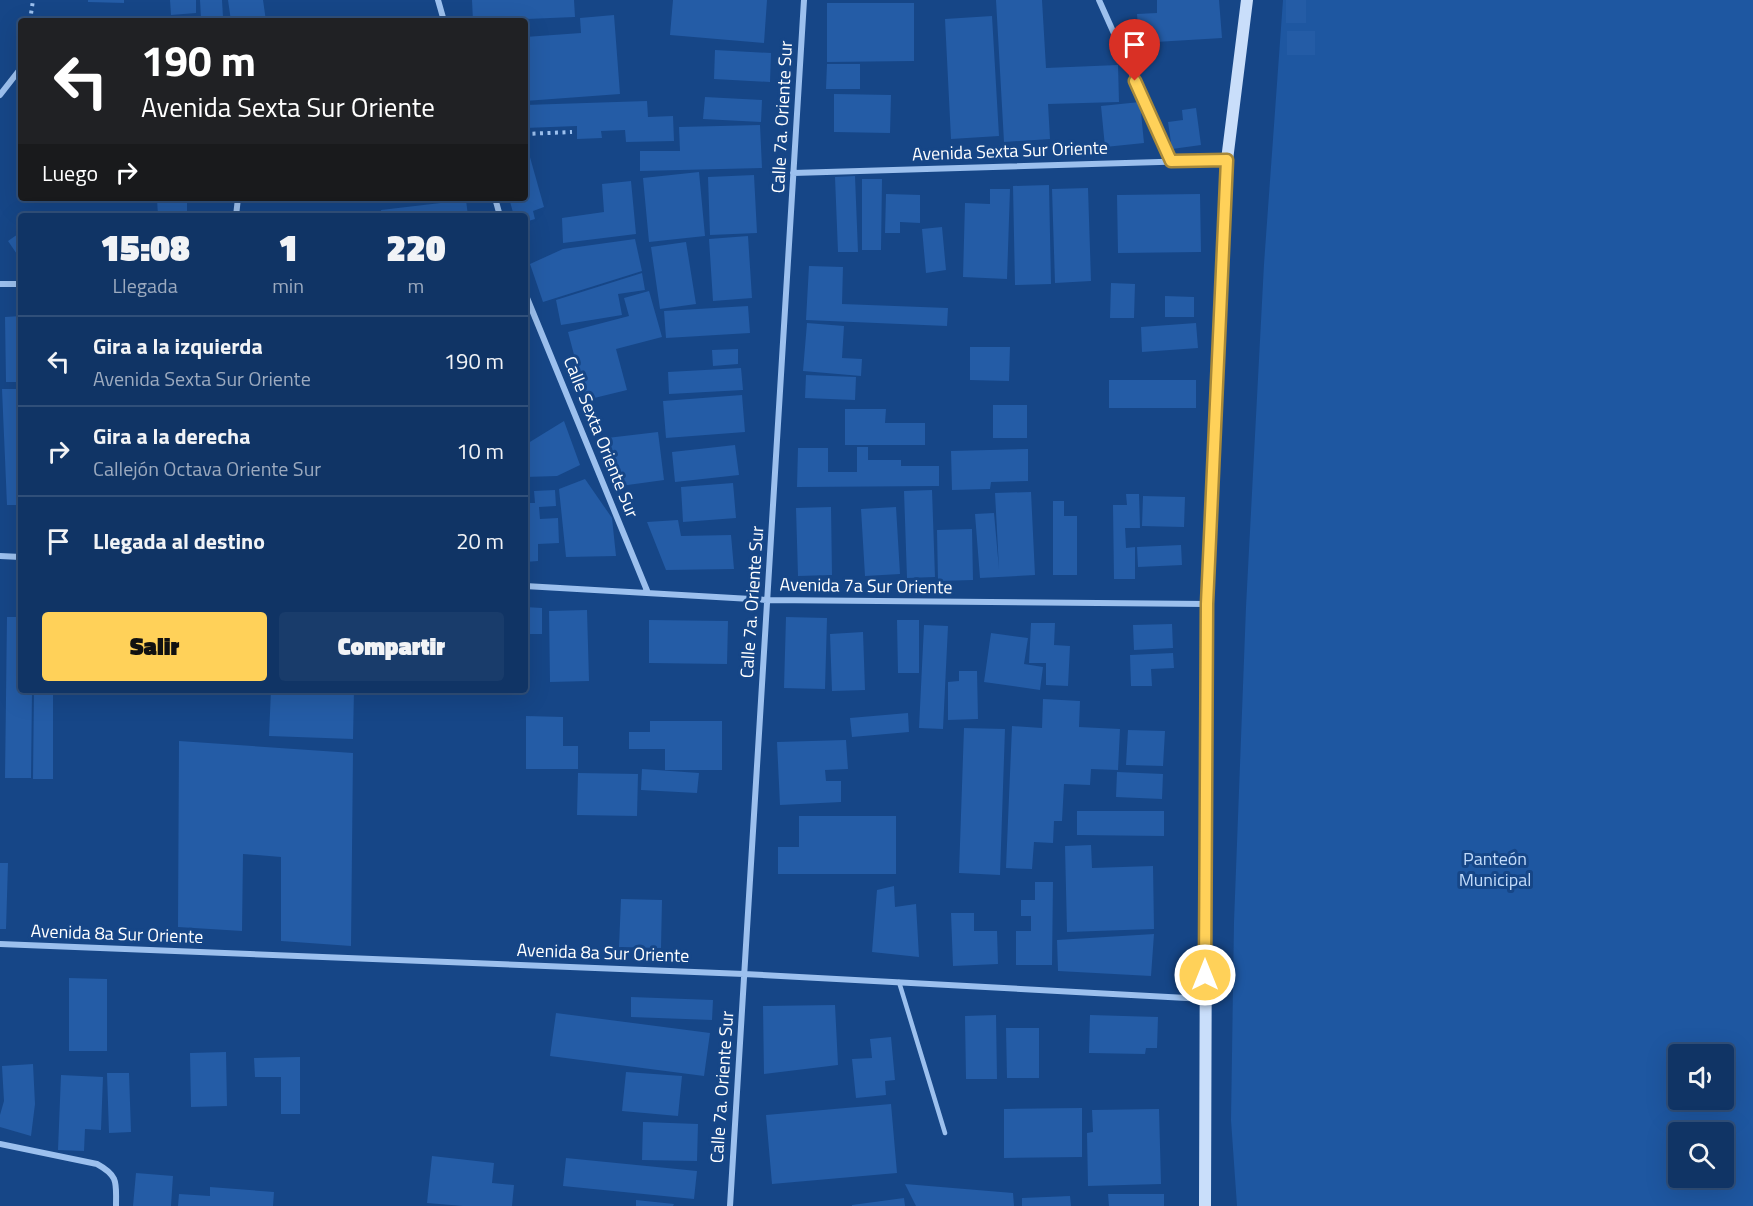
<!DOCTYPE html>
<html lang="es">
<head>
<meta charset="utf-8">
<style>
  :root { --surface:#103465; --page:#193c6b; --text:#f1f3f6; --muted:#9caabf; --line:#304f79; --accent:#ffd159 }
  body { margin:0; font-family:"Titillium Web",sans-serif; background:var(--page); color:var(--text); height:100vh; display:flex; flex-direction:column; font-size:22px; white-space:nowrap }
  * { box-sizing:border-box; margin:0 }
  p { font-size:20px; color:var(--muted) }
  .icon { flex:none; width:33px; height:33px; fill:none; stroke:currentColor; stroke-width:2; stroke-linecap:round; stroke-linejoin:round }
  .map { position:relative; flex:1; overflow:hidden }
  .sheet { position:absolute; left:18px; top:213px; width:510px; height:480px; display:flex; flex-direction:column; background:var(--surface); border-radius:6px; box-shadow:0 6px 24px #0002,0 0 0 2px var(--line) }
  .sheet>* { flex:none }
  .top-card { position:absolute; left:18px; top:18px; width:510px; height:183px; border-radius:6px; box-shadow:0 6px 24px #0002,0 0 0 2px var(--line); background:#202124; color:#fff; overflow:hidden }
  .controls { position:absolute; left:1668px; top:1044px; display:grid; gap:12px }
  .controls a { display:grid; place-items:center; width:66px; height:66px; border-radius:6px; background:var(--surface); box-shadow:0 6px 24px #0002,0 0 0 2px var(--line); font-size:30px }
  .pin { position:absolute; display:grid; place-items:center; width:51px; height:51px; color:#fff; margin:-62px -26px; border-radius:50% 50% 50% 0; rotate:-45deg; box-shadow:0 0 6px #0007 }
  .pin .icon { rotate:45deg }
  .me { position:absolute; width:66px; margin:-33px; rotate:0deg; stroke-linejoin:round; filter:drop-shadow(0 0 4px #0008) }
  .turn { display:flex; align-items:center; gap:21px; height:126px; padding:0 24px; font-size:27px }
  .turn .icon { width:78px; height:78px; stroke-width:2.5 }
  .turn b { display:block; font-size:42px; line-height:51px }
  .then { display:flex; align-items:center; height:57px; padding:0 24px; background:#0003; gap:12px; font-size:22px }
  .eta { display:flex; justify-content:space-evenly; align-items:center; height:102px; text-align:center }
  .eta b { font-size:36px; font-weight:800; line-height:42px }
  .cta { display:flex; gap:12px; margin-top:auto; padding:12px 24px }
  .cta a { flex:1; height:69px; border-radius:6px; background:var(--accent); color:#111; font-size:24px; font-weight:800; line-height:69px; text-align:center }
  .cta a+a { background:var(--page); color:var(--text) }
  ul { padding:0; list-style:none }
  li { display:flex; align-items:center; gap:18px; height:90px; padding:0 24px; border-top:2px solid var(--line) }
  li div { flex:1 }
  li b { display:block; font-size:22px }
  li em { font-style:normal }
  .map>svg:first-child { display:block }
  .green { fill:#1e57a1; fill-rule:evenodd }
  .building { fill:#245ca6 }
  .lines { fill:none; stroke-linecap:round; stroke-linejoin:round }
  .path { stroke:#9cc0ee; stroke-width:4; stroke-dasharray:3 4.5; stroke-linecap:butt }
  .lane { stroke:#9cc0ee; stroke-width:4.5 }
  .street { stroke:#9cc0ee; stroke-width:6 }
  .secondary { stroke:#c9defa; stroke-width:12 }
  .route-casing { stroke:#a6883a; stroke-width:15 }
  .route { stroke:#ffd159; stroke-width:10 }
  .labels { text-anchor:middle; stroke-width:6; stroke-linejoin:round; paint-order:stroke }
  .street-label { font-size:18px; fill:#fff; stroke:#164687 }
  .park-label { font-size:18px; fill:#c2dbfa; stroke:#164687 }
</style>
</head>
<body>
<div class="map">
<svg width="1753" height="1206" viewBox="0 0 1753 1206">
  <rect width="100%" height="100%" fill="#164687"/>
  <path class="green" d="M1283 0H1753V1206H1237L1231 1120 1234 922 1246 607 1264 264ZM1678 1054H1724V1100H1678ZM1678 1132H1724V1178H1678Z"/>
  <path class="building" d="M88 0H124V3L88 2Z
    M170 0H196V13L171 15Z
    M200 0H222L223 17 201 18Z
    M228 0H263L266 21H231Z
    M472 0H574L575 17 473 21Z
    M673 0H767L764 43 670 35Z
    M996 0H1042L1046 68 1118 65 1119 102 1048 104 1050 139 1004 142Z
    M1157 0H1219L1222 38 1139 43 1137 14 1157 13Z
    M1286 0H1306V23H1286Z
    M827 3H914V61L827 62Z
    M614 15 620 94 525 101V37L581 33 580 18Z
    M992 16 999 136 951 139 945 19Z
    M1287 31H1315V55H1287Z
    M715 50 771 53 770 82 714 79Z
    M827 64H860V89H826Z
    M834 94 891 95 890 133 834 132Z
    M705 97 762 100 761 122 703 119Z
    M647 101 648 117 673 116 674 141 626 142 625 130 601 131 602 138 577 139V126L525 128V105Z
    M1140 102 1144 143 1105 147 1101 106Z
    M1196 108 1201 145 1172 149 1168 122 1183 120 1182 110Z
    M760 125 762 168 640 171V151H680L679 127Z
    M526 143 544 207 533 211 535 219 525 222V216H514L509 198H525Z
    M699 172 705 236 649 242 643 178Z
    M754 175 757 233 710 235 708 177Z
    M855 176 858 252H838L835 177Z
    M862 179H882L881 250H862Z
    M631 181 636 234 563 243 562 218 604 212 602 184Z
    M1049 185 1051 284 1015 285 1013 186Z
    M1088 188 1091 281 1055 283 1052 189Z
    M990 189H1010L1007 279 963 277 965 203 990 204Z
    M886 194 920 195V223L900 222V233H885Z
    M1200 194 1201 252 1118 253 1117 195Z
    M187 198V216H158L157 199Z
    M466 200 468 216H382L381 210Z
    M81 211 84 216H45L51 212Z
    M942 227 946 270 926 273 922 229Z
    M21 232V260L8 241Z
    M748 236 752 298 713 301 709 239Z
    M635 239 642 271 543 302 530 264 563 249Z
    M686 242 696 304 660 309 651 247Z
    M809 266 843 267 842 304 948 308 947 326 806 320Z
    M642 273 645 290 618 294 622 315 561 325 556 300Z
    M1111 283 1135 284 1134 318H1110Z
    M649 291 662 337 616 349 627 390 586 400 568 332 629 316 624 298Z
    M1165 296 1194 297V317H1165Z
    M748 306 750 333 666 338 664 311Z
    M21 316V382H6L5 317Z
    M807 323 844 326 842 358 862 359 861 376 803 371Z
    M1196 323 1198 348 1142 352 1141 327Z
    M970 347H1010L1009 381 970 380Z
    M738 349V364L713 366 712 350Z
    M741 368 743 390 669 394 668 372Z
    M806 375 856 377 855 400 805 398Z
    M1109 380H1196V408H1109Z
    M2 389H21V505H7Z
    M742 395 745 432 666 438 663 401Z
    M993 405H1027V438H993Z
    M845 409H886L885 423H925V445H845Z
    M564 421 580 465 557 476 525 477V445Z
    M658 432 664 480 613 487 607 438Z
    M735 445 739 475 675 482 672 452Z
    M857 447H868V460H901V466H939V486L797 487 798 448H828V472H857Z
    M1028 449V481L991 482 990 489 952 490 951 451Z
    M585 479 612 518 616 556 566 557 559 489Z
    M733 483 736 518 683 522 681 487Z
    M555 490 556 506 539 507 540 519 558 518 559 543 538 544V561L525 562V503H535L534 491Z
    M932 490 935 577 907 578 904 491Z
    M1031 492 1035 575 980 578 975 514 994 513 999 569 995 493Z
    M1126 494H1139L1140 528H1125L1126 548 1135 547V579H1114L1113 505H1127Z
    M1143 496 1185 497 1184 527 1142 526Z
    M1053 501H1064V516H1077V575H1053Z
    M831 507 832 575 798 576 796 508Z
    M896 507 900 574 865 576 861 509Z
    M678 520 681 536 731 535 734 569 666 570 647 522Z
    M972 529 973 580 938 581 937 530Z
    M1181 545 1182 565 1138 567 1137 547Z
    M525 607 542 608V634H525Z
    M587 610 589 681 550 682 549 611Z
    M7 617H21V690H32L31 778H5Z
    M786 617 827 618 825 689 784 688Z
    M649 620 728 621 727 664 649 663Z
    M897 620H919V673H898Z
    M1031 623H1055L1054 645 1070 646 1068 686 1046 685V663H1029Z
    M1172 624 1173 648 1134 650 1133 625Z
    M924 625 948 626 943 729 919 728Z
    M863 632 865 690 832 691 830 634Z
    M991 633 1028 638 1024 664 1043 667 1040 690 984 682Z
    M1173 653 1174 668 1151 669 1152 686H1131L1130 655Z
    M959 671H977L978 719 948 720V682L959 681Z
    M34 690H53V779H33Z
    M271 690H354L353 739 269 736Z
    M371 690H418V694L371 692Z
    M1043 699 1080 701 1079 727 1120 729 1118 770 1091 769 1090 785 1064 784 1062 821H1054L1053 843 1034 842 1032 869 1006 868 1012 726 1042 728Z
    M908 713 909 732 852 737 850 718Z
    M526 716 563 717V746H578V769H526Z
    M650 721H722V770H665V749H629V732H650Z
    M964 728 1005 729 1000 875 959 873Z
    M1128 730 1165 731 1163 766 1126 765Z
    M846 740 848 769 825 770 826 781H841V802L780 805 777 742Z
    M179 741 353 753 351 946 281 941V857L243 854 242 931 178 927Z
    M642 769 699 773 697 793 641 790Z
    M1117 772 1163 774 1162 799 1116 797Z
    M578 773 638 774 637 816 577 815Z
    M1077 811H1164V836L1077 835Z
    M799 816H896V874H778V847H799Z
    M1091 845 1092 868 1153 866 1154 929 1067 932 1065 846Z
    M0 863H8L6 929H0Z
    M1035 882H1053L1052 965H1016V931H1031V916H1021V900H1035Z
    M894 886 895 907 916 904 919 957 872 952 877 890Z
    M621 899 662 900 661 948 619 947Z
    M951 913H974V931H997L998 964 953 966Z
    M1154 934 1151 976 1058 971 1057 940Z
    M69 978 107 979V1051H69Z
    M631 997 713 1000 712 1020 631 1017Z
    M835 1005 838 1065 764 1074 763 1006Z
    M556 1013 710 1033 704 1076 550 1056Z
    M996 1015 997 1079H966L965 1016Z
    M1090 1015 1158 1017 1157 1048H1146L1145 1054 1089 1053Z
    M1006 1028H1039V1078H1007Z
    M891 1037 895 1080 885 1081 886 1095 856 1098 852 1059 872 1058 870 1039Z
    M226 1052 227 1106 191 1107 190 1053Z
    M300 1057V1114H281V1077H255L254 1058Z
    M33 1064 35 1104 31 1136 0 1127V1115L4 1101 2 1066Z
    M626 1072 682 1076 678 1116 622 1111Z
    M107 1073H129L131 1132 109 1133Z
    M61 1075 103 1077 101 1130 85 1129 84 1151 58 1150Z
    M891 1104 897 1173 772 1184 766 1115Z
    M1082 1108V1157L1004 1158V1109Z
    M1159 1109 1161 1184 1088 1186 1087 1133 1093 1132 1092 1110Z
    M643 1122 698 1124 697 1161 642 1160Z
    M432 1156 494 1163 492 1183 514 1185 512 1206H463L427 1203Z
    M566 1158 697 1171 694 1199 563 1186Z
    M136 1173 173 1176 171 1206H133Z
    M905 1184 1013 1193 1014 1206H916Z
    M210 1187 274 1192 273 1206H178L179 1194 210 1196Z
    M1108 1194H1164V1206H1109Z
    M1070 1196 1071 1206H1022V1198Z
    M904 1198 905 1206H852V1205Z
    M636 1200 674 1204 673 1206H636Z"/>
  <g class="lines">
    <path class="path" d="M30 21 33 0
      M525 134 572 132"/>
    <path class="lane" d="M899 982 945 1133"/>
    <path class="street" d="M438 0 444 21
      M1099 0 1171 161
      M0 95 21 68
      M793 173 1227 160
      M495 198 500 216
      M236 216 238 198
      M0 284H21
      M525 293 648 593
      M0 556 21 557
      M525 586 767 600 1207 604
      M0 944 744 974 1205 999
      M0 1144 97 1164C119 1176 116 1183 116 1206
      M730 1206 804 0"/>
    <path class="secondary" d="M1205 1206 1207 604 1227 160 1247 0"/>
  </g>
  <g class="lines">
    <g class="route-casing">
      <path id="route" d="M1135 81 1171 161 1227 160 1207 604 1205 975"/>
    </g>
    <use href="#route" class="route"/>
  </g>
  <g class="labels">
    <g class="street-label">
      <text transform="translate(782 117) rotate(-87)" y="6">Calle 7a. Oriente Sur</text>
      <text transform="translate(1010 151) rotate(-2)" y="6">Avenida Sexta Sur Oriente</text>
      <text transform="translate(601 437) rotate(68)" y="6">Calle Sexta Oriente Sur</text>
      <text transform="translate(866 586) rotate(1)" y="6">Avenida 7a Sur Oriente</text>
      <text transform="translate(752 602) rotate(-86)" y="6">Calle 7a. Oriente Sur</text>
      <text transform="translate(117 934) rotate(2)" y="6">Avenida 8a Sur Oriente</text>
      <text transform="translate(603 953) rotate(2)" y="6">Avenida 8a Sur Oriente</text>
      <text transform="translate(722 1087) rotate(-86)" y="6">Calle 7a. Oriente Sur</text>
    </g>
    <g class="park-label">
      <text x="1495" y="865">Panteón<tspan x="1495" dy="21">Municipal</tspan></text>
    </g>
  </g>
</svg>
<div class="controls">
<a><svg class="icon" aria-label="sound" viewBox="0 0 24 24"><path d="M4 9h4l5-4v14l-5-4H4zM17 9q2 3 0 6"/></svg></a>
<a><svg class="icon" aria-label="search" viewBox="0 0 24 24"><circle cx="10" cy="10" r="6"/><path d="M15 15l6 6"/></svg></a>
</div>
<div class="pin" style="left:1135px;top:81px;background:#d93025"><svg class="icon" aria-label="arrive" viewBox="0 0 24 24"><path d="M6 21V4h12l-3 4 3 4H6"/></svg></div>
<svg class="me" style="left:1205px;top:975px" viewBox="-20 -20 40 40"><circle r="17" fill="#ffd159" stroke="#fff" stroke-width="3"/><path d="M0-11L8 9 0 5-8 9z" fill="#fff"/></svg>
<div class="top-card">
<div class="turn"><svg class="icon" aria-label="left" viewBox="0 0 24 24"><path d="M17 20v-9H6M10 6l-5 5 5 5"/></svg><div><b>190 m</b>Avenida Sexta Sur Oriente</div></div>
<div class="then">Luego<svg class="icon" aria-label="right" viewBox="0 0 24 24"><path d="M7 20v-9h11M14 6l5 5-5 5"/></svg></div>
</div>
<section class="sheet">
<div class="eta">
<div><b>15:08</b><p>Llegada</p></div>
<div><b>1</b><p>min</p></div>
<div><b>220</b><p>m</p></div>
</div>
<ul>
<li><svg class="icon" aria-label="left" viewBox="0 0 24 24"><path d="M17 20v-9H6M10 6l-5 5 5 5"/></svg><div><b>Gira a la izquierda</b><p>Avenida Sexta Sur Oriente</p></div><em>190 m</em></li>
<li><svg class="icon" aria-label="right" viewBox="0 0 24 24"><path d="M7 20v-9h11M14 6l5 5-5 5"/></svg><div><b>Gira a la derecha</b><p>Callejón Octava Oriente Sur</p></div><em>10 m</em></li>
<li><svg class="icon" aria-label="arrive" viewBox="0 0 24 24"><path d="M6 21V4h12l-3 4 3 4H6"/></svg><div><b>Llegada al destino</b></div><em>20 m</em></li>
</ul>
<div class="cta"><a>Salir</a><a>Compartir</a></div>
</section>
</div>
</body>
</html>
